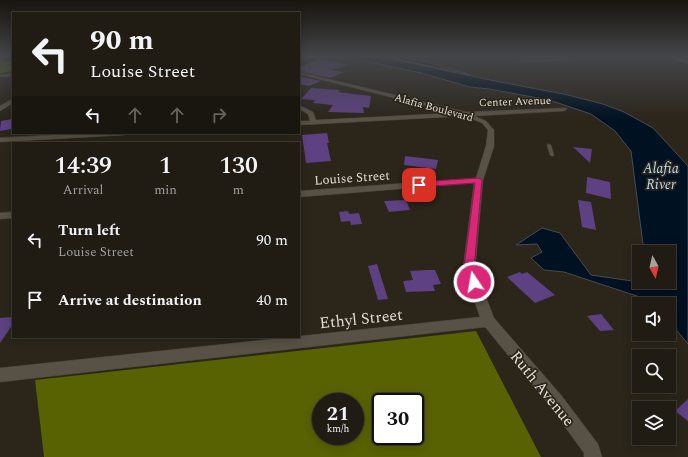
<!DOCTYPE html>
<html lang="en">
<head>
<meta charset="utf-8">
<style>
  :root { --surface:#201c14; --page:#28251d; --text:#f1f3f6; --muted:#a2a1a0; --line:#3d3a34 }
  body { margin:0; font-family:Spectral,serif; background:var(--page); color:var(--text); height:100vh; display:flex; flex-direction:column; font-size:15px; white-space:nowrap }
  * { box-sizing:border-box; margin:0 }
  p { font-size:13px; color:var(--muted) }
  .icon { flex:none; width:22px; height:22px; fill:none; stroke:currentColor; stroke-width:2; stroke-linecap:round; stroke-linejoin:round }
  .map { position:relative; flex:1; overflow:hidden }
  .drawer { position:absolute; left:12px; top:142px; width:288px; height:196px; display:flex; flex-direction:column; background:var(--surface); border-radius:0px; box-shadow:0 2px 10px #0003,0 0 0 1px var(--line) }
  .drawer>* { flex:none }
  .banner { position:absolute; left:12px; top:12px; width:288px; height:122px; border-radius:0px; box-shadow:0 2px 10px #0003,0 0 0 1px var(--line); background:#201c14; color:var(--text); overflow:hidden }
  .needle { width:26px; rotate:172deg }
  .buttons { position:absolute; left:632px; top:245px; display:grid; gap:8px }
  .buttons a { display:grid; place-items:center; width:44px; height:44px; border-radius:0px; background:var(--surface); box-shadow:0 2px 10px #0003,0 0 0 1px var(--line); font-size:20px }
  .speed { position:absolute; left:312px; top:393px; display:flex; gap:8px; font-size:20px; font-weight:700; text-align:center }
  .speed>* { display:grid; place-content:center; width:52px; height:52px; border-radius:50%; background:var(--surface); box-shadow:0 2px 10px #0003,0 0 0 1px var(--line); line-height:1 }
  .speed small { font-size:10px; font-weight:400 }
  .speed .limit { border:2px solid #111; border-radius:6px; background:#fff; color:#111 }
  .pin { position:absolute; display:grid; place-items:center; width:34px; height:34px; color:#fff; margin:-17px; border-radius:8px; box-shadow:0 2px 6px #0006 }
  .me { position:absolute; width:44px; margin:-22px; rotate:348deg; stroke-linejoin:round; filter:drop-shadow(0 0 3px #0008) }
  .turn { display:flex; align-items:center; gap:14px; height:84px; padding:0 12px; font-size:18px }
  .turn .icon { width:52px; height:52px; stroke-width:2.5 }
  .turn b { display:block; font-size:28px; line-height:34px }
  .lanes { display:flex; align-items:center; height:38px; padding:0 12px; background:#0003; justify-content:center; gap:20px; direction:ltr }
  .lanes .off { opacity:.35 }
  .eta { display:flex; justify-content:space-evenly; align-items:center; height:68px; text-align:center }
  .eta b { font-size:24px; font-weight:600; line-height:28px }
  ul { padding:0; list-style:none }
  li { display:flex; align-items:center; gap:12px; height:60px; padding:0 12px }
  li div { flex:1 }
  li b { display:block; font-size:15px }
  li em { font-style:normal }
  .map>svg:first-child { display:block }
  .forest { fill:#586203; fill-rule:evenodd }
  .water { fill:#001121; stroke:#444e57 }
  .building { fill:#5d4182 }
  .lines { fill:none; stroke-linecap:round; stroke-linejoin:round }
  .service-casing { stroke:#444037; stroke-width:1 }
  .minor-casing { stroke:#444037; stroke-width:1 }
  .service { fill:#585145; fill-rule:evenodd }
  .minor { fill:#585145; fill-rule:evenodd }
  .route { fill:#db2777; stroke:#8e194d }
  .labels { text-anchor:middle; stroke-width:3.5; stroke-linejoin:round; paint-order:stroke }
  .far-street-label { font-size:11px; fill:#e1ddd6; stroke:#2b251a }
  .street-label { font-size:13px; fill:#e1ddd6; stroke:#2b251a }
  .water-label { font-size:14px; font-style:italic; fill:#b7daf7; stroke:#2b251a }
  .near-street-label { font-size:16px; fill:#e1ddd6; stroke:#2b251a }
</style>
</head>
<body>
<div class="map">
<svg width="688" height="457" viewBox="0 0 688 457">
  <rect width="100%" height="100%" fill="#2b251a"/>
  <path class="forest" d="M0 59H7L3 61H13V71L0 73Z
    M476 331 541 457H44L35 380ZM321 402H355V436H321ZM381 402H415V436H381Z"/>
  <path class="water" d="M336 56H379L485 79 568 95 603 104 624 112 653 128 688 166V344L669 321V304H655L652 301 564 272 544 270 531 258 542 252 537 244 516 245 542 228 560 233 591 275 632 281 639 279V282H669V252H644L631 151 615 131 591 114 549 100 489 89 470 87 421 73 356 59Z
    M383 56C409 56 446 67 471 75Z"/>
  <path class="building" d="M320 59 348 65 331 70 345 72 330 78 299 71V67Z
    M299 76 321 81 309 86 299 84Z
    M311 88 340 90 338 92 371 96 369 108 363 107 364 113 328 112 333 105 313 103 315 100 301 99Z
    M12 119 11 129 0 131 1 121Z
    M327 133 329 143H327L331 161 306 163 302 135Z
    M573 147 592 149 590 163Z
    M405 156 438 160 436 169 404 165Z
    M587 177 610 182 611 199 586 193Z
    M406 200 410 210 389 212 384 201Z
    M578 200 591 202 596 230 582 227Z
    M348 211 349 214 359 213 362 224 351 225 350 221 341 222 339 212Z
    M377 264 388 299 378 300 368 266Z
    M427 270H435L441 284 433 285 435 291 406 292 403 281 413 280 410 271Z
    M520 272 522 274 527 272 555 295 535 303 507 277Z
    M601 314 614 330 600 331 587 316Z
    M13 317V324L0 343V318Z
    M688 399V421L675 411Z"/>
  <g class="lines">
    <g class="service-casing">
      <path id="service" d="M639 56H649L520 62 519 61Z
        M548 144 551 145 554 155 553 156H552L550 155 547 145Z"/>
    </g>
    <g class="minor-casing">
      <path id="minor" d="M667 56H672L688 61V63Z
        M299 72 466 112 566 108 567 109 564 111 474 116 486 121 494 130V146L483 180 475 269 494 318 561 395 598 444 602 457H584V453L549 405 485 327 0 382V368L480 317 463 269 474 183 299 197V191L476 178 486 146 488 130 482 123 465 116 299 125V121H310L308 114 299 109V105L313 112 316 120 454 113 299 74Z
        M13 74V76L0 77V75Z
        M13 99V103L0 111V106Z
        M89 133H128L125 135 0 142V138Z
        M13 212V218L0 219V213Z"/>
    </g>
    <use href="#service" class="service"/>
    <use href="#minor" class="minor"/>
  </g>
  <linearGradient id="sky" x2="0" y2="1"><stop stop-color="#18140e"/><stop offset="0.47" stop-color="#444649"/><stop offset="1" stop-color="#444649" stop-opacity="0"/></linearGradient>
  <rect width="688" height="120" fill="url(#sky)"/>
  <path class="route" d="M479 178 482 180 474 268 479 282 478 284H470L464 268 475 183 419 187 415 185 419 182Z"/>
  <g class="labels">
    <g class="far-street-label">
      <text transform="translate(515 101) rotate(-2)" y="4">Center Avenue</text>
      <text transform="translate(434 107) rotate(15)" y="4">Alafia Boulevard</text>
    </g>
    <g class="street-label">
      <text transform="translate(352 177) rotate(-4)" y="5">Louise Street</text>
    </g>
    <g class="water-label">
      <text x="661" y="173">Alafia<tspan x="661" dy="16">River</tspan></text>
    </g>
    <g class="near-street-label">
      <text transform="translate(361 318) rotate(-6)" y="6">Ethyl Street</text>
      <text transform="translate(543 388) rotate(51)" y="6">Ruth Avenue</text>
    </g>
  </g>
</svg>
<div class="buttons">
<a><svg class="needle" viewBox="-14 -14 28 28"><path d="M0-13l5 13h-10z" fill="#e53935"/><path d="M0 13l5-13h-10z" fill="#a2a1a0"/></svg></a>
<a><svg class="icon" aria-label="sound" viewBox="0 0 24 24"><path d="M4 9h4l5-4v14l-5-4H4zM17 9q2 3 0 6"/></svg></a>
<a><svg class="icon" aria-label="search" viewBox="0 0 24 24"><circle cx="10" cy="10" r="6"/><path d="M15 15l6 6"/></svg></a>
<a><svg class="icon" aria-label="layers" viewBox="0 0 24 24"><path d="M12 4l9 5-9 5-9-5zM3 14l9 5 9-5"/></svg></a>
</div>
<div class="speed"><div>21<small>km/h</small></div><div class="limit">30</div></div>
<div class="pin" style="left:419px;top:185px;background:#d93025"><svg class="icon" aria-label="arrive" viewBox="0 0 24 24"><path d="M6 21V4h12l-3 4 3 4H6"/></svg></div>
<svg class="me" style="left:474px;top:282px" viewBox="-20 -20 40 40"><circle r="17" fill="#db2777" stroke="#fff" stroke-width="3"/><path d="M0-11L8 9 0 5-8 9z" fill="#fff"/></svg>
<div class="banner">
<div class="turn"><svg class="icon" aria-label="left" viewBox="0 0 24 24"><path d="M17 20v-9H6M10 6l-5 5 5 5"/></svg><div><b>90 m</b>Louise Street</div></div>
<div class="lanes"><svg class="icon" aria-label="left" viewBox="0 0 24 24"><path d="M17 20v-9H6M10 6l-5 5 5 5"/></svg><svg class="icon off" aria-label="ahead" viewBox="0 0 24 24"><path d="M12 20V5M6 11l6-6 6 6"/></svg><svg class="icon off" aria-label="ahead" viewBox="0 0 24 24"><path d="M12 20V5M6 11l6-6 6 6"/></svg><svg class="icon off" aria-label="right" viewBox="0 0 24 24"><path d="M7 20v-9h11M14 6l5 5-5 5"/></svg></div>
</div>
<section class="drawer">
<div class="eta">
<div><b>14:39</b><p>Arrival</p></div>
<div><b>1</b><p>min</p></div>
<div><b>130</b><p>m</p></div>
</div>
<ul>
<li><svg class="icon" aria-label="left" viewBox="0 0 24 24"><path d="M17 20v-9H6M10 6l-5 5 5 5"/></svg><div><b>Turn left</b><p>Louise Street</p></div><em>90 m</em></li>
<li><svg class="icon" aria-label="arrive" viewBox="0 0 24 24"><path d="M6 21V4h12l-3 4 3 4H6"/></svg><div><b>Arrive at destination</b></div><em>40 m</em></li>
</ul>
</section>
</div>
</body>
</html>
